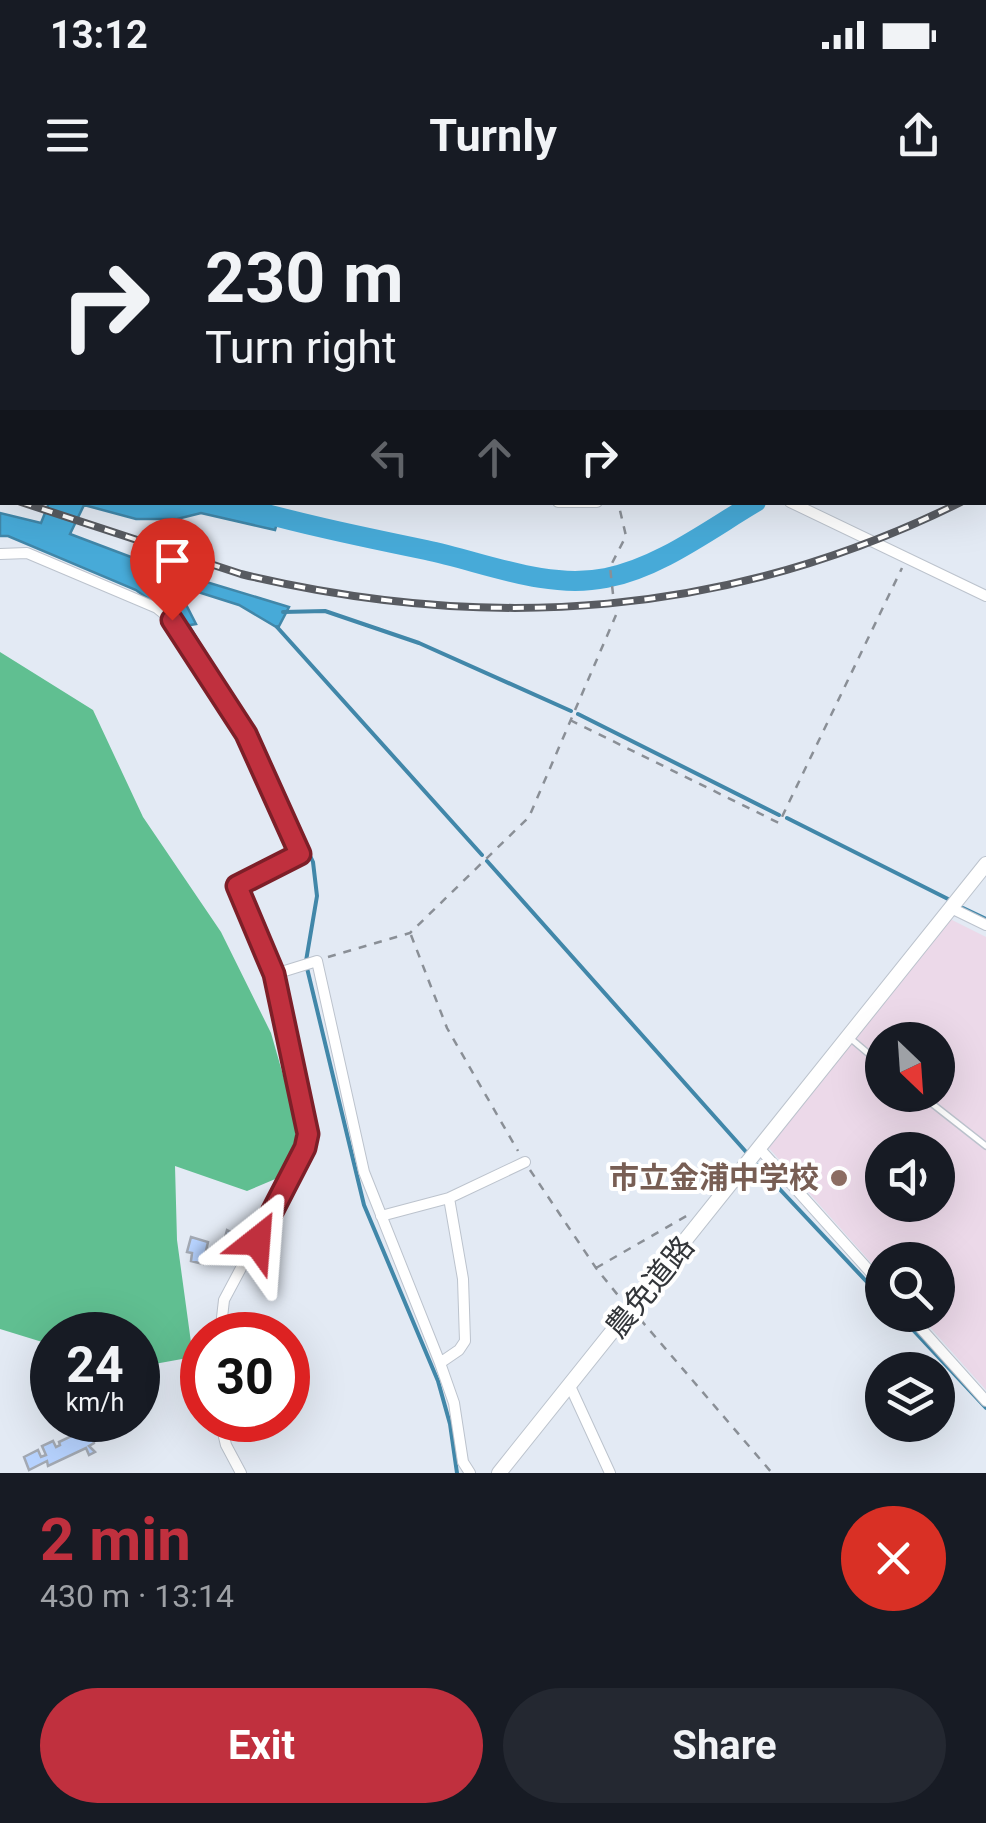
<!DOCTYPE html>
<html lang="en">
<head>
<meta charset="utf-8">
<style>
  :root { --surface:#171b24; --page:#242831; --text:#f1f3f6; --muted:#9ea1a6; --accent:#c0303e }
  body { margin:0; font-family:Roboto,"Noto Sans JP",sans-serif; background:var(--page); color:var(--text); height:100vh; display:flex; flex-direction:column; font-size:38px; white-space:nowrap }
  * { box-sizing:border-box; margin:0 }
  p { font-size:32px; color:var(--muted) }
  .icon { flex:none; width:55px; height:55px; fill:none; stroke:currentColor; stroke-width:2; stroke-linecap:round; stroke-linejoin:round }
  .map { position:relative; height:1273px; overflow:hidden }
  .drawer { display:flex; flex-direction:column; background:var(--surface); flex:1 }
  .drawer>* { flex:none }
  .banner { position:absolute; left:0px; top:0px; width:988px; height:305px; box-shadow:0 10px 40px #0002; background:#171b24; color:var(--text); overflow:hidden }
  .needle { width:65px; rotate:155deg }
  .fabs { position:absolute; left:865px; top:822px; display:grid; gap:20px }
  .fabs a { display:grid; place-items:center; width:90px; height:90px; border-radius:50%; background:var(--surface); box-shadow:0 10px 40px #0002; font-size:50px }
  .speed { position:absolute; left:30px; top:1112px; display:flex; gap:20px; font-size:50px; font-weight:700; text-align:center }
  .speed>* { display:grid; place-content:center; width:130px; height:130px; border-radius:50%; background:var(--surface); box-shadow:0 10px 40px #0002; line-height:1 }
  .speed small { font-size:25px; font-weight:400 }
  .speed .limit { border:15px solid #d22; background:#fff; color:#111 }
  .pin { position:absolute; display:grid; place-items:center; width:85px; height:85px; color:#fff; margin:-102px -42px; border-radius:50% 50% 50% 0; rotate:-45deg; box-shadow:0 0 10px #0007 }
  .pin .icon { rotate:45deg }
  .me { position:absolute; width:110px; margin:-55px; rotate:28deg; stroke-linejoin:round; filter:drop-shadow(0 0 8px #0008) }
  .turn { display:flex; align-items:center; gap:35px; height:210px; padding:0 40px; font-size:45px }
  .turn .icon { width:130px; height:130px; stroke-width:2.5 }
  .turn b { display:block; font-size:70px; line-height:85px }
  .lanes { display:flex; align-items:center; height:95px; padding:0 40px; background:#0003; justify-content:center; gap:50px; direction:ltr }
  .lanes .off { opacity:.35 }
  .round { display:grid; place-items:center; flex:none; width:105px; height:105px; border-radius:52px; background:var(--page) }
  .headline { display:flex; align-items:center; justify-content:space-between; height:170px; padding:0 40px }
  h1 { font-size:60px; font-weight:700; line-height:75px; color:var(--accent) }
  .primary-button { display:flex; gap:20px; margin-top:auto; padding:20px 40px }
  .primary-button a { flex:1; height:115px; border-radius:60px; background:var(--accent); color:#fff; font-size:40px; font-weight:700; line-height:115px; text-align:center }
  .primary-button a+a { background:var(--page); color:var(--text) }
  .status { display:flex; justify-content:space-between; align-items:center; height:70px; padding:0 50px; background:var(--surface); direction:ltr }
  .status svg { height:28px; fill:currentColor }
  header { display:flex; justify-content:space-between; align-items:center; height:130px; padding:0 40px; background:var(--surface); font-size:45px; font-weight:700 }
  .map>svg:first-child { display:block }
  .education { fill:#ecd9e9; fill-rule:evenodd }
  .forest { fill:#60bf91 }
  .water { fill:#47aad8; stroke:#4187a9; stroke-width:2.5 }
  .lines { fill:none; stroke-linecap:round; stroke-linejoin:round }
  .stream { stroke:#4187a9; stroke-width:4 }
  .river { stroke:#47aad8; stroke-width:20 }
  .building { fill:#b7d3ff; stroke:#a3a9b3; stroke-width:2.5 }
  .lane-casing { stroke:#bcc3cd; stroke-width:8 }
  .street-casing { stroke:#bcc3cd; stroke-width:12 }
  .secondary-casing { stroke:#bcc3cd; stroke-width:16 }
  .path { stroke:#8a8f96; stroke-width:2.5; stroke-dasharray:8 8; stroke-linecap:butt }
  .lane { stroke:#fff; stroke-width:5 }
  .street { stroke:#fff; stroke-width:10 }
  .secondary { stroke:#fff; stroke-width:14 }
  .rail-casing { stroke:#585b61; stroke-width:8 }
  .rail { stroke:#fff; stroke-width:4; stroke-dasharray:11; stroke-linecap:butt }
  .route-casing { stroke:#7d1f28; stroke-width:25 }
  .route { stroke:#c0303e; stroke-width:18 }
  .education-dot { fill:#8d6e63; stroke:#fff; stroke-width:4 }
  .labels { text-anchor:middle; stroke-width:8; stroke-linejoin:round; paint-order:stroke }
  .education-label { font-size:30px; font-weight:bold; fill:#785e54; stroke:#fff; text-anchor:end }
  .street-label { font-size:30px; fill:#33363a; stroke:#fff }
</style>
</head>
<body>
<div class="status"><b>13:12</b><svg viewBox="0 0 49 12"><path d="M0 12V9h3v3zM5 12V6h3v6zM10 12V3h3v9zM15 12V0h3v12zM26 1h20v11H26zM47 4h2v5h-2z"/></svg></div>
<header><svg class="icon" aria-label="menu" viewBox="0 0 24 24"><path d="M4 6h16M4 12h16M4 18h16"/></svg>Turnly<svg class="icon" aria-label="share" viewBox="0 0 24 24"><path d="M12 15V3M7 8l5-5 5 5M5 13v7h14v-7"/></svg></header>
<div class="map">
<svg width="986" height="1273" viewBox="0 0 986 1273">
  <rect width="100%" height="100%" fill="#e3eaf4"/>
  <path class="education" d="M950 719 986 737V1190L919 1115H938V1060H882V1075L768 947ZM882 840H938V895H882ZM882 950H938V1005H882Z"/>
  <path class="forest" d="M0 452 93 510 143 617 221 732 271 833 293 910 299 969 247 991 175 966 177 1040 193 1157 138 1167V1135H52V1145L0 1129Z"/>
  <path class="water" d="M49 303H253L281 310 275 330 201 313 177 319H136L84 305 70 334 160 368 289 407 278 428 239 405 176 385 196 424 185 426 136 390 8 336H0V313L41 323Z"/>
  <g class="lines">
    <path class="stream" d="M283 412 325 411 419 443 571 511
      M188 425 250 529 313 662 317 696 306 761
      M277 427 482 655
      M578 514 779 615
      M787 618 950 700
      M487 661 747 953
      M963 708 986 719
      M307 768 364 1005 438 1181 450 1224 457 1273
      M757 965 882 1098
      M899 1115 986 1208"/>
    <path class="river" d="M978 2 979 0
      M224 302C291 322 358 336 426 350 484 362 546 390 606 378 659 368 710 329 756 302"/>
  </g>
  <path class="building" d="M227 1030 248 1041 241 1053 223 1045Z
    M191 1037 208 1042 203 1064 191 1061 192 1053 187 1052Z
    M67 1220H90L94 1243 89 1246 95 1252 89 1255 86 1248 48 1266 47 1261 29 1270 24 1257 38 1250 41 1257 46 1255 42 1246 53 1241 56 1247 60 1245 59 1242 74 1235Z"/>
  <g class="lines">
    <g class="lane-casing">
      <path id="lane" d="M850 838 882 865
        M921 895 986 946"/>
    </g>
    <g class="street-casing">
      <path id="street" d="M794 0 797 2
        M51 2 53 0
        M204 2 205 0
        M893 2 896 0
        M0 172 2 169
        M558 302H597
        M790 302 986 396
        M0 354 27 353 157 408 172 420 246 534 300 654 237 686 275 774 308 934 305 948 224 1100 220 1135
        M951 708 986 725
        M275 774 317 761 364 972 440 1163 454 1203 463 1262 470 1273
        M759 948 882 1085
        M381 1016 449 998 525 962
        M909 1115 986 1201
        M440 1163 459 1150 465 1141 463 1079 449 998
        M570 1186 610 1273
        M220 1220 226 1245 241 1273"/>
    </g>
    <g class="secondary-casing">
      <path id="secondary" d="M499 1273 986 664"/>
    </g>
    <path class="path" d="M613 394 610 367 626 336 618 302
      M570 520 779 623 902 368
      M411 735 447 828 518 951
      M328 757 410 733 529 617 616 415
      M530 970 596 1068 621 1099
      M596 1068 688 1015
      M640 1119 772 1273"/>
    <use href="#lane" class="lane"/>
    <use href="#street" class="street"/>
    <use href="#secondary" class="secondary"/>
    <g class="rail-casing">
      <path id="rail" d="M985 285 986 284
        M0 295 2 296
        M21 302 241 374C491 434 729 417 961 302"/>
    </g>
    <use href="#rail" class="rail"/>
  </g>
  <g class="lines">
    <g class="route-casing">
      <path id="route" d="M172 420 246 534 300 654 237 686 274 774 308 934 305 948 257 1041"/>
    </g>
    <use href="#route" class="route"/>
  </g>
  <circle class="education-dot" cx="839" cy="978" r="10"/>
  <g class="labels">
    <g class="education-label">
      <text x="819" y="988">市立金浦中学校</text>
    </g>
    <g class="street-label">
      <text transform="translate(650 1087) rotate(-51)" y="10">農免道路</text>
    </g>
  </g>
</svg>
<div class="fabs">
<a><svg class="needle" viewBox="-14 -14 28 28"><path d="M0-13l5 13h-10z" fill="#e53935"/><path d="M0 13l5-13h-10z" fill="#9ea1a6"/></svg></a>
<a><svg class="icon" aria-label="sound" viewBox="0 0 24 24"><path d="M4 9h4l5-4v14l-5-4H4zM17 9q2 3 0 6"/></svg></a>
<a><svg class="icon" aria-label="search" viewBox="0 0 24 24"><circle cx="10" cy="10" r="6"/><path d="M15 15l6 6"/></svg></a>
<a><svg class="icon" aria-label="layers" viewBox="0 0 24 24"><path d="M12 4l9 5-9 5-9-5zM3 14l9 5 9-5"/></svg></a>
</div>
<div class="speed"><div>24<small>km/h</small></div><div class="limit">30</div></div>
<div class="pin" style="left:172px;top:420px;background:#d93025"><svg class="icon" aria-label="arrive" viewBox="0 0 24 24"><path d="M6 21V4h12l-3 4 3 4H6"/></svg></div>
<svg class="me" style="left:257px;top:1041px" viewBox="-20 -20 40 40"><path d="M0-17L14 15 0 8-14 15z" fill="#c0303e" stroke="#fff" stroke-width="4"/></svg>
<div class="banner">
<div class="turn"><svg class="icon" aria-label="right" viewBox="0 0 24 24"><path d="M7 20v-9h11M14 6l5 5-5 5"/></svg><div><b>230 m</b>Turn right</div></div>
<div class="lanes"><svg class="icon off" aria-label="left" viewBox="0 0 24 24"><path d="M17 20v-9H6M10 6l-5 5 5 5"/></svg><svg class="icon off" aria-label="ahead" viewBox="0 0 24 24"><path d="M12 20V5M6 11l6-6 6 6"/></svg><svg class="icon" aria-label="right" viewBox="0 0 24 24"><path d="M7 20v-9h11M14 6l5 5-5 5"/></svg></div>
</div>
</div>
<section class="drawer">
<div class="headline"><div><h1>2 min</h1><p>430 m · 13:14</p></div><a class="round" style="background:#d93025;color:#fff"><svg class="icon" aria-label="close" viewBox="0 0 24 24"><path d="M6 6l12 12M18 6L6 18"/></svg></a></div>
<div class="primary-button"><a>Exit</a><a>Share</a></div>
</section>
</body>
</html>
